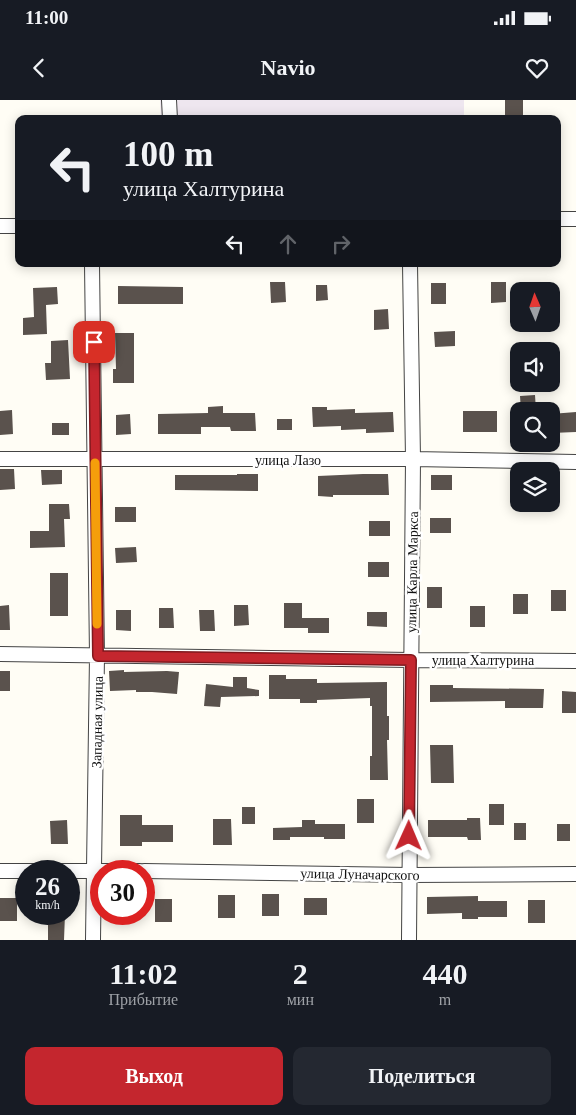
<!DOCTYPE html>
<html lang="ru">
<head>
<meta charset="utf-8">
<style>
  :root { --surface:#171b24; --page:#242831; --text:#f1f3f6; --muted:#9ea1a6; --accent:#c4262e }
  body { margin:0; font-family:Georgia,serif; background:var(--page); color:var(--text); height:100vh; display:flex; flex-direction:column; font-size:19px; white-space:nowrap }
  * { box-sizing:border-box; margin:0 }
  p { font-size:16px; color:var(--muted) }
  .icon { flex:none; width:28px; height:28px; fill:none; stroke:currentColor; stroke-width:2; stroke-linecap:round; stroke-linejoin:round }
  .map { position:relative; height:840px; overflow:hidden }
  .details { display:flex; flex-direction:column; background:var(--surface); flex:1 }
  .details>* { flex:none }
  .top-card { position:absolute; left:15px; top:15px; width:546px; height:152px; border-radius:10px; box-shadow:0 2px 12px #0003; background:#171b24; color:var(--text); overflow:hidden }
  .needle { width:32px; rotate:358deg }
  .buttons { position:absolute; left:510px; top:182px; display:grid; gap:10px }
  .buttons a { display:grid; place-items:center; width:50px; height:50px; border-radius:10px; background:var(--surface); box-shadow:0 2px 12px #0003; font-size:25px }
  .speed { position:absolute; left:15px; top:760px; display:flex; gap:10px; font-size:25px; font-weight:700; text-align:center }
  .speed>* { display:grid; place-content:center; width:65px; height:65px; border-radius:50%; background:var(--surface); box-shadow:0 2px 12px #0003; line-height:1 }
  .speed small { font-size:12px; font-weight:400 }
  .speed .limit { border:8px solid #d22; background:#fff; color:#111 }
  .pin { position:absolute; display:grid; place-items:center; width:42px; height:42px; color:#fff; margin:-21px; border-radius:10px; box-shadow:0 2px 8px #0006 }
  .me { position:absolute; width:55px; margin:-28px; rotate:1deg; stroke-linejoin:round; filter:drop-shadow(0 0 4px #0008) }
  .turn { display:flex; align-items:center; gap:18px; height:105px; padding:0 25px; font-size:22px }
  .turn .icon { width:65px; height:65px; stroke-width:2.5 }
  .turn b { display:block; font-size:35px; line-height:42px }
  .lanes { display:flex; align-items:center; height:48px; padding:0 25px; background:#0003; justify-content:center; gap:25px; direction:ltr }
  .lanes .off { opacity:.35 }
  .eta { display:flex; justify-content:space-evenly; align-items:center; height:85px; text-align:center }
  .eta b { font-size:30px; font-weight:600; line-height:35px }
  .button { display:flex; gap:10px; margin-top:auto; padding:10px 25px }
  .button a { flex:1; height:58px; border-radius:10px; background:var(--accent); color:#fff; font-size:20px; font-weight:600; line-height:58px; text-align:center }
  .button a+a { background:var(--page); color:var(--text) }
  .status { display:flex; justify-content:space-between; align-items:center; height:35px; padding:0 25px; background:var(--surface); direction:ltr }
  .status svg { height:14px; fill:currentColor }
  header { display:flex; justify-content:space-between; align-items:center; height:65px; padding:0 25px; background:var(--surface); font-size:22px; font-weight:600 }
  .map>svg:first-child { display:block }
  .industrial { fill:#eee6ef }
  .building { fill:#5a524d }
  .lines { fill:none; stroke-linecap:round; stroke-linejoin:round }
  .minor-casing { stroke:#444; stroke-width:16 }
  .minor { stroke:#fff; stroke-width:14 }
  .route-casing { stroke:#7f191e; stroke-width:12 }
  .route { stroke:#c4262e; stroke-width:9 }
  .slow { stroke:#f59e0b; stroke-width:9 }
  .labels { text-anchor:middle; stroke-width:5; stroke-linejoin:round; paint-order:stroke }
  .street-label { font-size:14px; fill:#111; stroke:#fff }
</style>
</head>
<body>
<div class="status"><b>11:00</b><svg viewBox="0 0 49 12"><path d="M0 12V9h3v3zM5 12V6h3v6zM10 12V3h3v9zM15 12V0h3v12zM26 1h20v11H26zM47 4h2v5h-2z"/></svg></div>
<header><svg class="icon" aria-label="back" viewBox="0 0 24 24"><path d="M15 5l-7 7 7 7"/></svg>Navio<svg class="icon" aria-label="heart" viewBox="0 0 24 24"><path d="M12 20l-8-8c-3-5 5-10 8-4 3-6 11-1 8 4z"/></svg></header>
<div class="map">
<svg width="576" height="840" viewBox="0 0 576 840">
  <rect width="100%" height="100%" fill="#fffdf5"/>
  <path class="industrial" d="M160 0H464V19H161Z"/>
  <path class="building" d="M505 0H523V19H505Z
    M270 182H285L286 202 271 203Z
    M491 182H506V202L491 203Z
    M431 183H446V204H431Z
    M316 185H327L328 200 316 201Z
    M118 186 183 187V204H118Z
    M57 187 58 204 46 205 47 234 23 235V218L34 217 33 188Z
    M388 209 389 229 374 230V210Z
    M455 231V246L435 247 434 232Z
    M115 233H134V283H113V269H116Z
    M68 240 70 279 46 280 45 263H51V241Z
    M535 295 536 311H521L520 296Z
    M223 306V313H255L256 331H231L230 327H201V334H158V314L208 313V307Z
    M312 307H327V310L355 309V313L393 312 394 332 366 333V329L341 330V326L313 327Z
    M12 310 13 334 0 335V311Z
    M463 311H497V332H463Z
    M576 312V332L551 333V314Z
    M130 314 131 334 116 335V315Z
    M277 319H292V330H277Z
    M52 323H69V335H52Z
    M0 369H14L15 389 0 390Z
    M41 370H62V384L42 385Z
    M237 374H258V391L175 390V375H237Z
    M363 374H388L389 395H333V397L318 396V376Z
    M431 375H452V390H431Z
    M49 404H69L70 419H64L65 447 30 448V431H49Z
    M115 407H136V422H115Z
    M430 418H451V433H430Z
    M369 421H390V436H369Z
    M136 447 137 462 116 463 115 448Z
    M368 462H389V477H368Z
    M50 473H68V516H50Z
    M427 487H442V508H427Z
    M551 490H566V511H551Z
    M513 494H528V514H513Z
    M284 503H302V518H329V533H308V528H284Z
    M9 505 10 530H0V506Z
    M234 505H248L249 525 234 526Z
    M470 506H485V527H470Z
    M159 508H173L174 528H159Z
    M116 510H131V531L116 530Z
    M199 510H214L215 531H200Z
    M367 512H387V527L367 526Z
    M124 570V572L167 571 179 572 177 594 152 592H136V590L110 591 109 571Z
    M0 571H10V591H0Z
    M269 575H286V579H317V583L387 582V616H389V640H387L388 680H370V656H372V606H370V598L317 600V603H300V599H269Z
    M233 577H247V588L259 590V596L221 597 220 607 204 606 206 584 233 587Z
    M430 585H453V588L544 589 543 608H505V601L430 602Z
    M562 591 576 592V613H562Z
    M430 645H453L454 683H431Z
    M357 699H374V723H357Z
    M489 704H504V725H489Z
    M242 707H255V724H242Z
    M120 715H142V725H173V742H142V746H120Z
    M467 718H480L481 740H468L467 737H428V720H467Z
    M213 719H231L232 745H213Z
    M67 720 68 744H51L50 721Z
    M302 720H315V724H345V739H324V737H290V740H273V728L302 727Z
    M514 723H526V740H514Z
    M557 724H570V741H557Z
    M262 794H279V816H262Z
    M218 795H235V818H218Z
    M478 796V801H507V817H478V819H462V813L427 814V797Z
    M0 798H17V821H0Z
    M304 798H327V815H304Z
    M155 799H172V822H155Z
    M528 800H545V823H528Z
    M48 814H65L64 840H48Z"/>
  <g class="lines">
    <g class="minor-casing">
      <path id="minor" d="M169 0 170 19
        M558 119H576
        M0 126H19
        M92 164 97 556 93 840
        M0 359H413L576 362
        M0 554 411 560 576 561
        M0 771H140
        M144 771 409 775 576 774
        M409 840 413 359 410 164"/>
    </g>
    <use href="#minor" class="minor"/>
  </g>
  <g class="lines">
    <g class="route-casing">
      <path id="route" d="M94 242 98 556 411 560 409 736"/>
    </g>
    <use href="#route" class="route"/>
    <path class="slow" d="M95 363 97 524"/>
  </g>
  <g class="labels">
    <g class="street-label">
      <text x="288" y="365">улица Лазо</text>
      <text transform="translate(412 472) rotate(-89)" y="5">улица Карла Маркса</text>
      <text x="483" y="565">улица Халтурина</text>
      <text transform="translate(97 622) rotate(-89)" y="5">Западная улица</text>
      <text transform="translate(360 774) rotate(1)" y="5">улица Луначарского</text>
    </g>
  </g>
</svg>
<div class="buttons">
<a><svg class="needle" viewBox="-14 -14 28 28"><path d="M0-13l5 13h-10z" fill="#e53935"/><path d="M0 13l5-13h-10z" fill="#9ea1a6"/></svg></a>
<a><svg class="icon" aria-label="sound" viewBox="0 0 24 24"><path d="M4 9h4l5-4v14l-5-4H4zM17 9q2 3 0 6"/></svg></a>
<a><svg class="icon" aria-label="search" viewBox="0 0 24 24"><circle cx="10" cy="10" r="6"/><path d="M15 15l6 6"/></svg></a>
<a><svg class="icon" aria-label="layers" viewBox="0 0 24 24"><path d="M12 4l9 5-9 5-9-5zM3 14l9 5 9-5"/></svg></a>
</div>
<div class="speed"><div>26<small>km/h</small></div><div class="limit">30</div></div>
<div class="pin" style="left:94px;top:242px;background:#d93025"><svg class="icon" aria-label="arrive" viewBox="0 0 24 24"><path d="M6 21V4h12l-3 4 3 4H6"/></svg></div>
<svg class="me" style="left:409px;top:736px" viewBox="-20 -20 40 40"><path d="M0-17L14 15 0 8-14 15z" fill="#c4262e" stroke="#fff" stroke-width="4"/></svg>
<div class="top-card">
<div class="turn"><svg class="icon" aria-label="left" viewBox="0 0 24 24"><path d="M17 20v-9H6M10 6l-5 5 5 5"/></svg><div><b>100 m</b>улица Халтурина</div></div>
<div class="lanes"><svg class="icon" aria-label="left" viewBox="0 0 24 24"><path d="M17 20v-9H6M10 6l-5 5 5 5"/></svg><svg class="icon off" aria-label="ahead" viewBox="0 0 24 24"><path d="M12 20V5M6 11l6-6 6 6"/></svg><svg class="icon off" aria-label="right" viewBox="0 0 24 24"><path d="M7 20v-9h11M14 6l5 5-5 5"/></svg></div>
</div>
</div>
<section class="details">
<div class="eta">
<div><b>11:02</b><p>Прибытие</p></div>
<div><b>2</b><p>мин</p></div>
<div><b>440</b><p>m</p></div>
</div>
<div class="button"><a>Выход</a><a>Поделиться</a></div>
</section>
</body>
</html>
